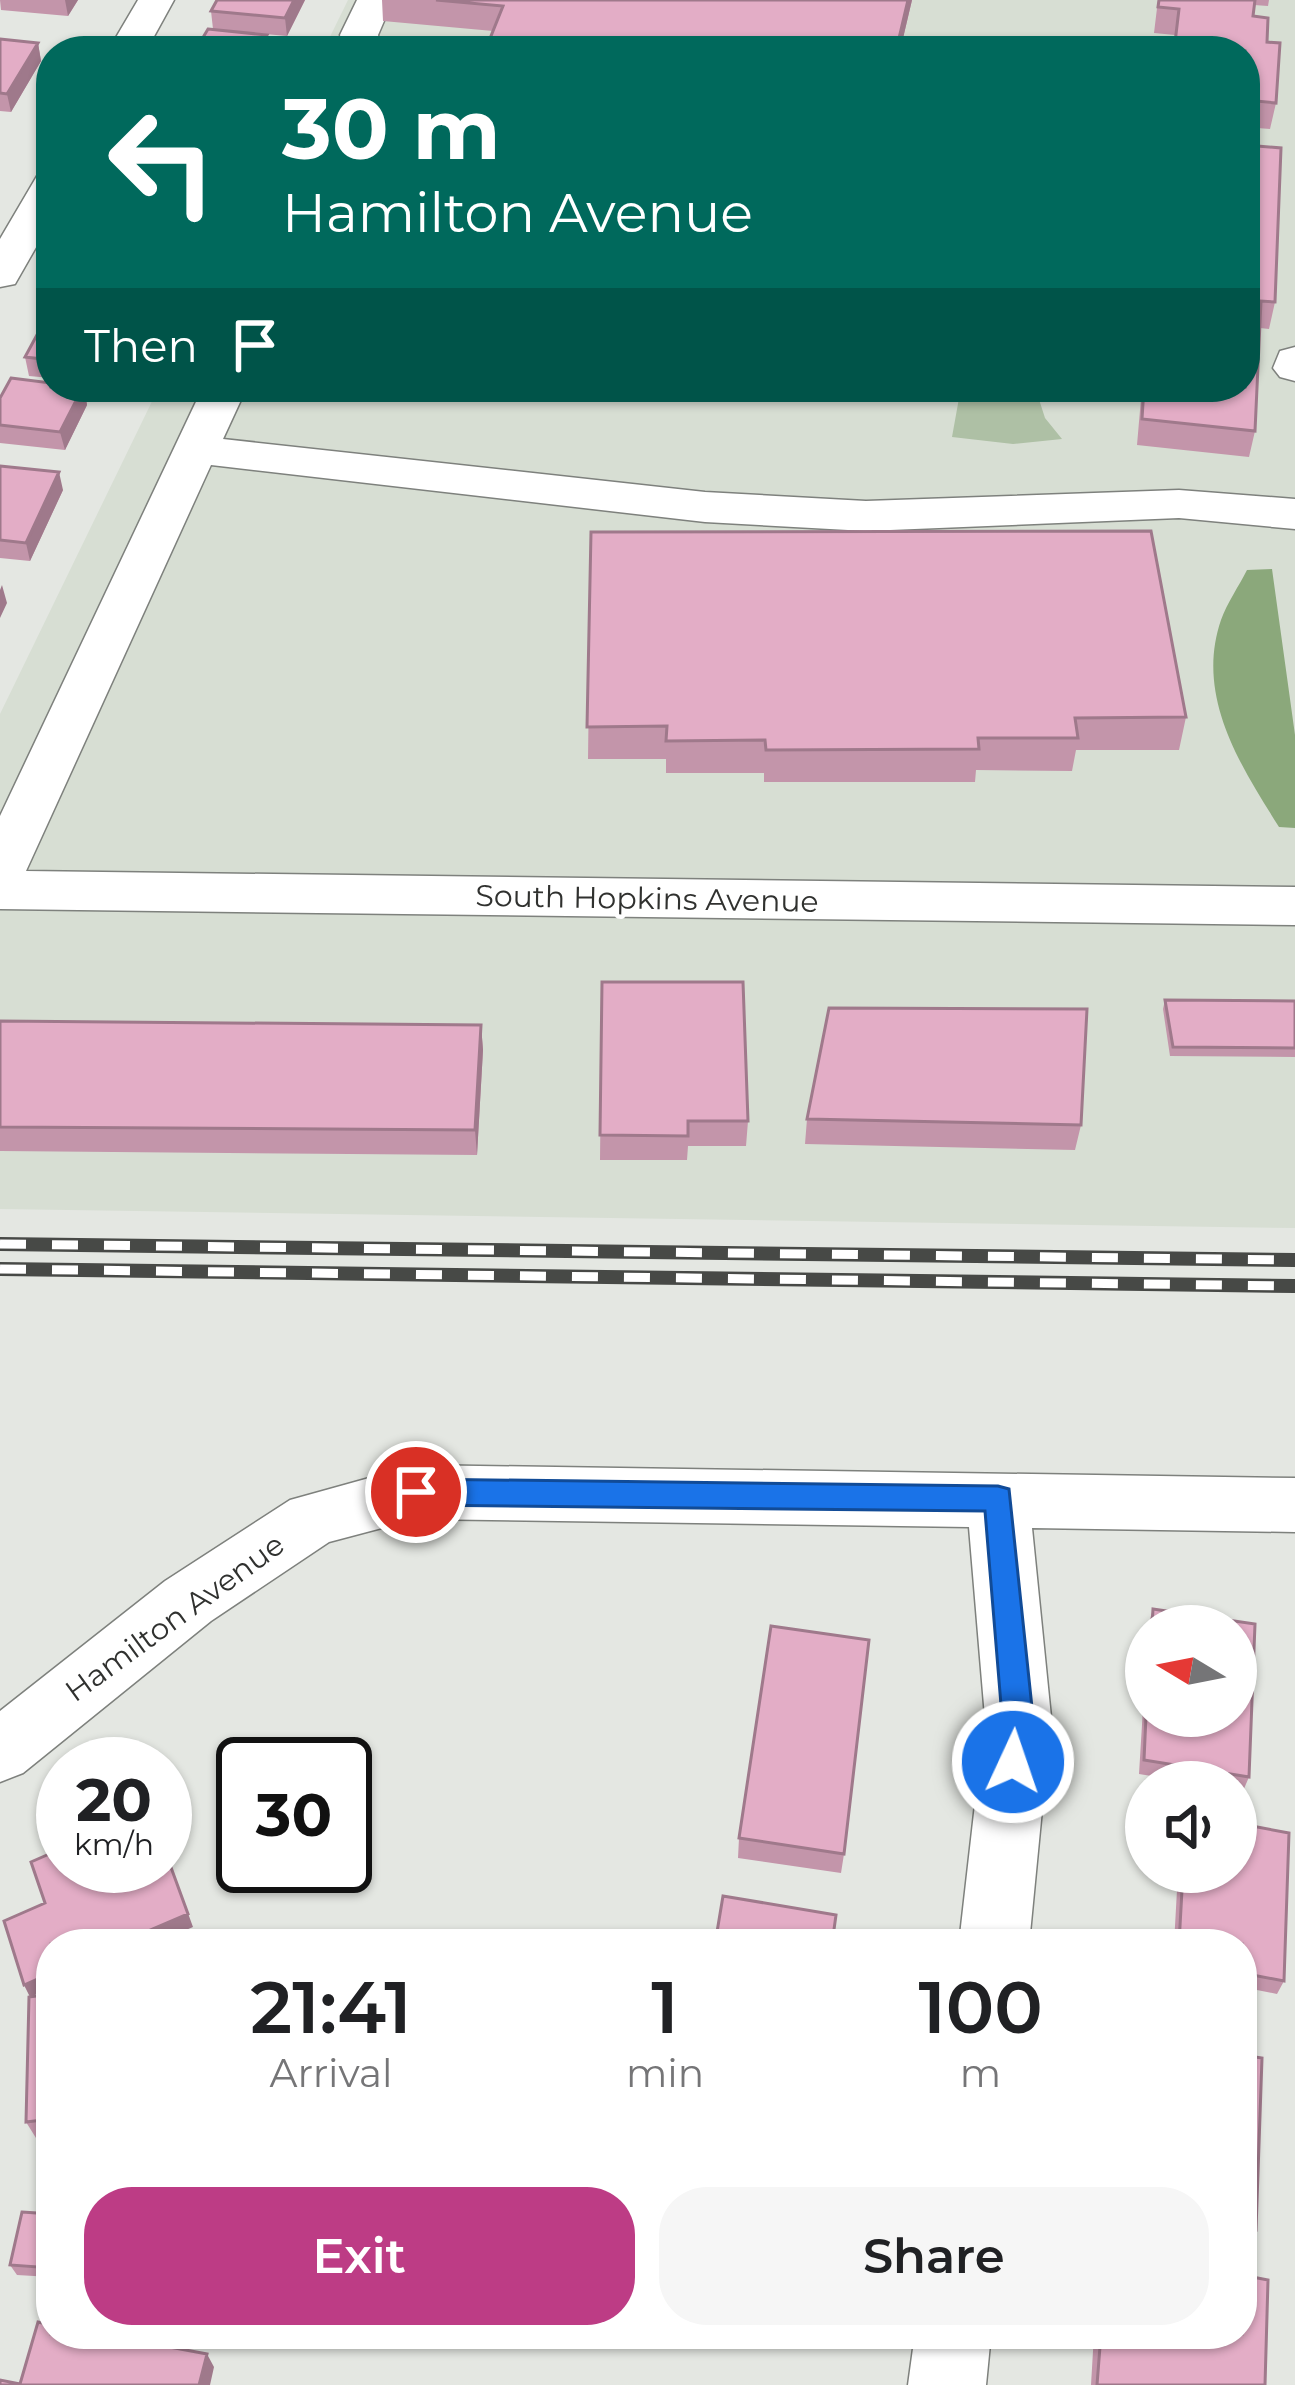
<!DOCTYPE html>
<html lang="en">
<head>
<meta charset="utf-8">
<style>
  :root { --surface:#fff; --page:#f6f6f6; --text:#202124; --muted:#757577; --accent:#bd3c85 }
  body { margin:0; font-family:Montserrat,sans-serif; background:var(--page); color:var(--text); height:100vh; display:flex; flex-direction:column; font-size:45px; white-space:nowrap }
  * { box-sizing:border-box; margin:0 }
  p { font-size:39px; color:var(--muted) }
  .icon { flex:none; width:66px; height:66px; fill:none; stroke:currentColor; stroke-width:2; stroke-linecap:round; stroke-linejoin:round }
  .map { position:relative; flex:1; overflow:hidden }
  .details { position:absolute; left:36px; top:1929px; width:1221px; height:420px; display:flex; flex-direction:column; background:var(--surface); border-radius:48px; box-shadow:0 3px 9px #0004 }
  .details>* { flex:none }
  .top-card { position:absolute; left:36px; top:36px; width:1224px; height:366px; border-radius:48px; box-shadow:0 3px 9px #0004; background:#00695c; color:#fff; overflow:hidden }
  .needle { width:78px; rotate:280deg }
  .tools { position:absolute; left:1125px; top:1605px; display:grid; gap:24px }
  .tools a { display:grid; place-items:center; width:132px; height:132px; border-radius:50%; background:var(--surface); box-shadow:0 3px 9px #0004; font-size:60px }
  .speed { position:absolute; left:36px; top:1737px; display:flex; gap:24px; font-size:60px; font-weight:700; text-align:center }
  .speed>* { display:grid; place-content:center; width:156px; height:156px; border-radius:50%; background:var(--surface); box-shadow:0 3px 9px #0004; line-height:1 }
  .speed small { font-size:30px; font-weight:400 }
  .speed .limit { border:6px solid #111; border-radius:18px; background:#fff; color:#111 }
  .pin { position:absolute; display:grid; place-items:center; width:102px; height:102px; color:#fff; margin:-51px; border:6px solid #fff; border-radius:50%; box-shadow:0 3px 12px #0007 }
  .me { position:absolute; width:132px; margin:-66px; rotate:3deg; stroke-linejoin:round; filter:drop-shadow(0 0 9px #0008) }
  .turn { display:flex; align-items:center; gap:42px; height:252px; padding:0 48px; font-size:54px }
  .turn .icon { width:156px; height:156px; stroke-width:2.5 }
  .turn b { display:block; font-size:84px; line-height:102px }
  .then { display:flex; align-items:center; height:114px; padding:0 48px; background:#0003; gap:24px; font-size:45px }
  .eta { display:flex; justify-content:space-evenly; align-items:center; height:204px; text-align:center }
  .eta b { font-size:72px; font-weight:600; line-height:84px }
  .button { display:flex; gap:24px; margin-top:auto; padding:24px 48px }
  .button a { flex:1; height:138px; border-radius:48px; background:var(--accent); color:#fff; font-size:48px; font-weight:600; line-height:138px; text-align:center }
  .button a+a { background:var(--page); color:var(--text) }
  .map>svg:first-child { display:block }
  .built { fill:#d7ded3 }
  .green { fill:#aec0a5 }
  .water { fill:#8ba87b }
  .lines { fill:none; stroke-linecap:round; stroke-linejoin:round }
  .minor-casing { stroke:#7e817d; stroke-width:3 }
  .minor { fill:#fff; fill-rule:evenodd }
  .rail-casing { stroke:#474946; stroke-width:14 }
  .rail { stroke:#fff; stroke-width:9; stroke-dasharray:26; stroke-linecap:butt }
  .wall { fill:#c395aa }
  .shaded-wall { fill:#9f798b }
  .building { fill:#e3adc6; stroke:#9f798b; stroke-width:3 }
  .route { fill:#1a73e8; stroke:#114b97; stroke-width:3 }
  .labels { text-anchor:middle; stroke-width:9; stroke-linejoin:round; paint-order:stroke }
  .street-label { font-size:30px; fill:#30312f; stroke:#fff }
</style>
</head>
<body>
<div class="map">
<svg width="1295" height="2385" viewBox="0 0 1295 2385">
  <rect width="100%" height="100%" fill="#e4e7e2"/>
  <path class="built" d="M348 0H1295V888L0 872V714L159 387H1245V51H323Z
    M0 908 1295 923V1228L0 1209Z"/>
  <path class="green" d="M961 387H1035L1045 418 1062 439 1013 444 952 437Z"/>
  <path class="water" d="M1272 569 1295 735V828L1279 827C1240 765 1195 696 1221 620 1227 603 1239 586 1247 570Z"/>
  <g class="lines">
    <g class="minor-casing">
      <path id="minor" d="M138 0H174L146 51H108Z
        M357 0H393L378 35 382 51H344L340 35Z
        M51 173V221L15 284 0 287V239L37 176Z
        M1295 347V381L1280 377 1273 368 1280 351Z
        M203 387H247L223 439 705 492 866 501 1179 490 1295 499V529L1179 518 866 531 705 522 211 465 26 871 1295 887V925L0 909V816Z
        M416 1465 1295 1478V1532L1032 1528 1051 1717 1029 1944H959L985 1717 969 1527 416 1519 329 1542 211 1621 23 1773 0 1782V1711L165 1581 290 1500Z
        M915 2334H991L986 2385H908Z"/>
    </g>
    <use href="#minor" class="minor"/>
    <g class="rail-casing">
      <path id="rail" d="M0 1244 1295 1260
        M0 1269 1295 1286"/>
    </g>
    <use href="#rail" class="rail"/>
  </g>
  <path class="wall" d="M0 0H78L68 16 1 10Z
    M217 0H305L287 36 213 29 211 11Z
    M382 0H912L900 51 493 31 383 21Z
    M1158 0H1269L1268 6 1254 5 1253 16 1267 42 1276 103 1270 129 1245 127V51H1173L1175 35 1154 33Z
    M0 39 38 43 41 61 11 112 0 111Z
    M1245 145 1275 302 1269 329 1260 328 1255 431 1249 457 1137 445 1142 387H1245Z
    M51 309V378L29 376 25 357Z
    M84 387 87 405 65 450 0 443V398Z
    M0 466 63 490 30 561 0 558Z
    M591 532 1186 717 1179 750H1076L1072 771 976 770 975 782H764V773H666V759H588Z
    M602 982 748 1121 746 1146H688L687 1160H600Z
    M1165 1000 1295 1001V1057L1170 1056 1163 1009Z
    M0 1021 481 1025 483 1050 477 1155 0 1151Z
    M807 1119 1081 1125 1075 1150 805 1144Z
    M1153 1609 1255 1624 1249 1777 1243 1791 1236 1790V1782H1189L1139 1774 1146 1659V1716H1236V1626H1148Z
    M739 1838 844 1854 841 1873 738 1858Z
    M1178 1872H1236L1284 1981 1277 1994 1242 1987V1944H1174Z
    M51 1994V2136L36 2138 26 2122Z
    M1242 2055 1256 2230 1249 2240 1242 2239Z
    M51 2214V2277L17 2275 10 2265Z
    M751 2334H788L787 2341Z
    M1094 2334H1242L1265 2385H1091Z"/>
  <path class="shaded-wall" d="M65 0H78L68 16Z
    M294 0H305L287 36 285 18Z
    M908 0H912L900 51H896Z
    M267 35 269 51H258Z
    M38 43 41 61 11 112 7 94Z
    M84 387 87 405 65 450 60 432Z
    M59 472 63 490 30 561 26 543Z
    M2 585 7 603 0 618V590Z
    M481 1025 483 1050 477 1155 475 1130Z
    M165 1850 193 1927 153 1944H118Z
    M51 1973V1988L30 1997 24 1985Z
    M207 2354 214 2367 210 2385H199Z"/>
  <path class="building" d="M217 0H294L285 18 211 11Z
    M436 0H908L896 51H485L503 6Z
    M1159 0H1255L1253 16 1268 18 1267 42 1280 43 1276 103 1245 100V51H1174L1179 9 1158 7Z
    M208 29 267 35 258 51H195Z
    M0 39 38 43 7 94 0 93Z
    M1245 145 1281 148 1275 302 1261 301 1255 431 1142 419 1144 387H1245Z
    M51 309V360L25 357Z
    M11 378 51 383V387H83L60 432 0 425V398Z
    M0 466 59 472 26 543 0 540Z
    M1151 531 1186 717 1075 718 1078 738H978L979 749 766 750 765 740 666 741 667 726 587 727 591 532Z
    M602 982H743L748 1121H688V1136L600 1135Z
    M1165 1000 1295 1001V1048L1173 1047Z
    M829 1008 1087 1009 1081 1125 807 1119Z
    M0 1021 481 1025 475 1130 0 1127Z
    M1153 1609 1255 1624 1249 1777 1144 1760 1146 1716H1236V1626H1152Z
    M771 1626 869 1640 844 1854 739 1838Z
    M1236 1823 1289 1833 1284 1981 1242 1973V1944H1179L1183 1872H1236Z
    M63 1848V1866H165V1851L188 1914 118 1944H51V1973L24 1985 4 1921 45 1903 31 1862Z
    M723 1896 836 1915 832 1944H715Z
    M51 1994V2119L26 2122 29 1997Z
    M1242 2055 1262 2058 1256 2230 1242 2227Z
    M22 2212 51 2214V2268L10 2265Z
    M1242 2275 1268 2280 1265 2385H1097L1101 2334H1242Z
    M38 2322 51 2325V2334H100L207 2354 199 2385H0V2380L20 2384Z"/>
  <path class="route" d="M416 1479 998 1486 1009 1489 1033 1717 1024 1773 1013 1777 1002 1773 997 1762 1002 1717 985 1511 416 1505 406 1501 402 1492 406 1482Z"/>
  <g class="labels">
    <g class="street-label">
      <text transform="translate(647 899) rotate(1)" y="10">South Hopkins Avenue</text>
      <text transform="translate(175 1618) rotate(-36)" y="10">Hamilton Avenue</text>
    </g>
  </g>
</svg>
<div class="tools">
<a><svg class="needle" viewBox="-14 -14 28 28"><path d="M0-13l5 13h-10z" fill="#e53935"/><path d="M0 13l5-13h-10z" fill="#757577"/></svg></a>
<a><svg class="icon" aria-label="sound" viewBox="0 0 24 24"><path d="M4 9h4l5-4v14l-5-4H4zM17 9q2 3 0 6"/></svg></a>
</div>
<div class="speed"><div>20<small>km/h</small></div><div class="limit">30</div></div>
<div class="pin" style="left:416px;top:1492px;background:#d93025"><svg class="icon" aria-label="arrive" viewBox="0 0 24 24"><path d="M6 21V4h12l-3 4 3 4H6"/></svg></div>
<svg class="me" style="left:1013px;top:1762px" viewBox="-20 -20 40 40"><circle r="17" fill="#1a73e8" stroke="#fff" stroke-width="3"/><path d="M0-11L8 9 0 5-8 9z" fill="#fff"/></svg>
<div class="top-card">
<div class="turn"><svg class="icon" aria-label="left" viewBox="0 0 24 24"><path d="M17 20v-9H6M10 6l-5 5 5 5"/></svg><div><b>30 m</b>Hamilton Avenue</div></div>
<div class="then">Then<svg class="icon" aria-label="arrive" viewBox="0 0 24 24"><path d="M6 21V4h12l-3 4 3 4H6"/></svg></div>
</div>
<section class="details">
<div class="eta">
<div><b>21:41</b><p>Arrival</p></div>
<div><b>1</b><p>min</p></div>
<div><b>100</b><p>m</p></div>
</div>
<div class="button"><a>Exit</a><a>Share</a></div>
</section>
</div>
</body>
</html>
